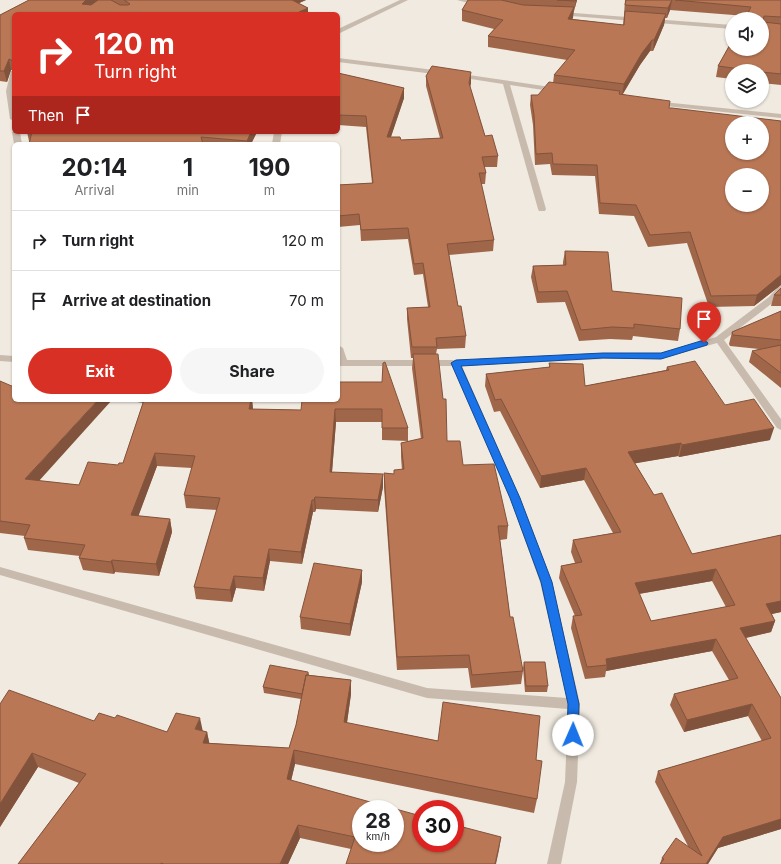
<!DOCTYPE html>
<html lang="en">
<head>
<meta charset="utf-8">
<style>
  :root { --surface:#fff; --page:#f6f6f6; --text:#202124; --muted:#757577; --line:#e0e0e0; --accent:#d93025 }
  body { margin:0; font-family:Inter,sans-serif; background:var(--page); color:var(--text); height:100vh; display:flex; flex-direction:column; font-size:15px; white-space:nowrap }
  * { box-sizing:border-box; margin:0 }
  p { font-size:13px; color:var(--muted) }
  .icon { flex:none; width:22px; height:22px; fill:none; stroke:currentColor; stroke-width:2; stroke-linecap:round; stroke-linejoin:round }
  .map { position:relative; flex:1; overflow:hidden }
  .details { position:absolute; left:12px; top:142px; width:328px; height:260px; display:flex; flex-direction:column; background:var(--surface); border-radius:6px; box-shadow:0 1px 3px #0004 }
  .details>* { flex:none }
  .top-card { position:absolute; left:12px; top:12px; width:328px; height:122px; border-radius:6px; box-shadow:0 1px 3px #0004; background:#d93025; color:#fff; overflow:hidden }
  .controls { position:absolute; left:725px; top:12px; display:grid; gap:8px }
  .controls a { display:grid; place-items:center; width:44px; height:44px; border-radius:50%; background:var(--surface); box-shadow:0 1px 3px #0004; font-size:20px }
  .speed { position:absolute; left:352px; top:800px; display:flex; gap:8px; font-size:20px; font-weight:700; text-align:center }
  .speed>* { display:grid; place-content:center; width:52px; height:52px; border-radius:50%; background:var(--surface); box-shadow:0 1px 3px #0004; line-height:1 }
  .speed small { font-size:10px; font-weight:400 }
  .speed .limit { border:6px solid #d22; background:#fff; color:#111 }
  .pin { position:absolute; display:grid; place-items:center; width:34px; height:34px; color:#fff; margin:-41px -17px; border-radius:50% 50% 50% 0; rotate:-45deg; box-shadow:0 0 4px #0007 }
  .pin .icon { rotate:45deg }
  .me { position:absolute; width:44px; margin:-22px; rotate:1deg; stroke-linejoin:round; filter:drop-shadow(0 0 3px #0008) }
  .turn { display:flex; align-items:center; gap:14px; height:84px; padding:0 16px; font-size:18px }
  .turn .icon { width:52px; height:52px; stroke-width:2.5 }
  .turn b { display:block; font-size:28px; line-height:34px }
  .then { display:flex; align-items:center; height:38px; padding:0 16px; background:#0003; gap:8px; font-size:15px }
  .eta { display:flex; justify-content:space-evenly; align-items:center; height:68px; text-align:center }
  .eta b { font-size:24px; font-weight:700; line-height:28px }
  .primary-button { display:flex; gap:8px; margin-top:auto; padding:8px 16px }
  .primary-button a { flex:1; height:46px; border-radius:24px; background:var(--accent); color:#fff; font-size:16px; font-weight:700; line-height:46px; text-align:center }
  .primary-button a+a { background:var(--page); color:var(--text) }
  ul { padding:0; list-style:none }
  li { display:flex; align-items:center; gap:12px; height:60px; padding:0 16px; border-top:1px solid var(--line) }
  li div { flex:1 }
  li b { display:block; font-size:15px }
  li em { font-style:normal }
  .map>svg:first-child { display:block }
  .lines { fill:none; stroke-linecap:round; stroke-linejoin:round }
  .minor { fill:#c8bbad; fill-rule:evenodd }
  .wall { fill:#9f6649; fill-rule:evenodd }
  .shaded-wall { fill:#82533c }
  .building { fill:#b97755; stroke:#82533c; fill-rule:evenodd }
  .route { fill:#1a73e8; stroke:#114b97 }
</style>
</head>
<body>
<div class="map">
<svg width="781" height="864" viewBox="0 0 781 864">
  <rect width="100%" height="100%" fill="#f0eae0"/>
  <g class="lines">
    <path class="minor" d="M400 0H408L338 34V29Z
      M457 0H470L483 4 480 6Z
      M561 12 732 25V29L559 15 558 14Z
      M338 58 442 71 446 73 442 75 338 62Z
      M11 71H14V121L10 119 6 91Z
      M455 73 557 88 561 90 557 92 510 85 546 209 545 211H539L538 209 503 84 458 77 454 75Z
      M653 101 781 114V118L656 105 652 103Z
      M14 130V132H20L22 144H14L12 132Z
      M274 132H282L280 144H272Z
      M781 286V294L775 301 724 340 781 419V430L777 428 717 343 661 359H603L462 366 520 498 552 582 580 704 577 782 561 864H547L565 782 568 709 427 698 0 575V567L427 688 567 698 540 582 510 498 453 366H338V345L343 348 347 360H456L603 353H661L716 337 769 297 778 287Z
      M0 355 14 356V362L0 361Z"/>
  </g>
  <path class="wall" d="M29 0H306L299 3 308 8V14H14V76L13 70H11L7 82 0 81V15Z
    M468 0H577L574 11 572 19 623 25 624 15 625 0H781V85L762 83V71H732V79L716 77 718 66 746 16 670 10 667 18H665L664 25 653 51H650L640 65 623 94 669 108 781 121V285L754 306 709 307 687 243 648 247 634 216 599 214 595 176 552 175 550 164 535 165 533 125 530 105 531 95H538L553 83 554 75 567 60 488 47V36L494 29 462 21V10Z
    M338 73 404 88V98L391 137 401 140 440 138 426 86V76L471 83 470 87 485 136 498 156 497 167H484L486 173 485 184H481L494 240 493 251 449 255 458 306 466 336 465 348 437 349 436 354 447 441 463 465 508 526 507 539 500 540 510 617 523 671 521 684 471 688 468 668 397 670 384 487V473L394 474 402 470 401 457V443L421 439 412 368 413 358H411L407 319V308L428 307 423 274 414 275 408 239 361 241 360 225 338 227V185L372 183 366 127 338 125Z
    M27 132H257L251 144H29V141Z
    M565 251 612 291 680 329 678 341 633 336 632 340 610 339 579 341 565 302 537 303 531 277 533 266 563 265V262Z
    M781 288V306H771L774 295Z
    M781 311V388L749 362 752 351 759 349 730 346 729 344 732 332Z
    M549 363 585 386 666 370 667 367 725 405 770 440 679 457 678 456 635 463 654 495 692 554 781 535V612L772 614 775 621 771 632 746 638 781 698V829L718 848 708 864H660L662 858 688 846 655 782 658 771 762 741 748 716 684 732 670 705 674 694 729 680 712 651 606 671 605 677 585 679 571 628 573 616H575L559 578 561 566 575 563 571 552 573 540 613 533 584 480 540 488 500 411 494 412 485 386 486 374 549 367ZM712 581 726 607 651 621 639 594Z
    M0 381 39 481 79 485 118 465 123 463 143 403 126 400H252L253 409 301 410 382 382 408 428V441L382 440V422H336L332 472 383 487 378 512 316 509 315 512H313L302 564 270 561 264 591 236 588 232 602 196 599 194 587 217 510 186 508 184 495 192 468 157 466 138 516 170 519 172 532 159 576 115 572 114 574 83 570 79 558 80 556 28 550 24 538 25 536 0 533Z
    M362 570V582L350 636 301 629 300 617Z
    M524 662 548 686 547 692H525L523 668Z
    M308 672 309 675 351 680V694L347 723 536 760 537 799 534 813 295 764 291 781 499 850 351 849 300 838 288 864H18L79 783 38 767 0 827V704L94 721 115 718 167 732 202 731 207 732 209 743 289 748 296 725 301 699 264 693 263 687Z"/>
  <path class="shaded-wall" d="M86 0H98L84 14 82 4Z
    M288 0H306L288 8Z
    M576 0H577L574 11Z
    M672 0 670 10 667 18 668 8Z
    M574 7 573 18 567 30 568 19Z
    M308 8V14H299V12Z
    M666 14 664 25 653 51 654 40Z
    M652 40 650 51 640 65 622 95 624 84 642 53Z
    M9 59 11 70 7 82 4 71Z
    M471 72V83L468 94 469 83Z
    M404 88V98L387 148V137Z
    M251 132H257L251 144H247V141Z
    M781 275V285L754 306 757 295Z
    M98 400H112L29 492 25 479Z
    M251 400H252L253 409H249Z
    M335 409 336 422 331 484 330 472Z
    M774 428 770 440 679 457 682 445Z
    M681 443 678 456 626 465 628 452Z
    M155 453 157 466 134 528 131 515Z
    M586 468 584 480 540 488 541 476Z
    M383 474V487L378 512V500Z
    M315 497 316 509 315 512 314 500Z
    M312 500 313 512 302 564 301 552Z
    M170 519 172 532 159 576 156 564Z
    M269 549 270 561 264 591 263 578Z
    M112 560 115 572 114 574 111 562Z
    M716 569 712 581 632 595 635 583Z
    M362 570V582L350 636V624Z
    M234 576 236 588 232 602 230 590Z
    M781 601V612L762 616 766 604Z
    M775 621 771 632 736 640 740 628Z
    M716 639 712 651 606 671 607 665 606 659Z
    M351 680V694L345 736 344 722Z
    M752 704 748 716 684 732 687 720Z
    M200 718 203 732 195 729Z
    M207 732 210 746 203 743Z
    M294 750 295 764 288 793 287 779Z
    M32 753 38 767 0 827V804Z
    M781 819V829L718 848 708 864H706L723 837Z
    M298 825 300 838 288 864H280Z
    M501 837 499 850 496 864H495Z"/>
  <path class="building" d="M29 0H86L82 4 91 5 98 0H111L120 5H128L130 4 124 0H292L308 8 299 12 302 14H14V72H13V61L9 59 4 71H0V15Z
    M468 0H501L523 5 574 7 568 19 624 25 625 11 666 14 654 40H652L642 53 624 84 554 75 575 50 488 36 503 20 462 10Z
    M557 0H576L575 1Z
    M626 0H672L668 8 625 5Z
    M675 0H781V17L764 16 763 22 781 24V74L762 72V71H755L718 66 732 41V49H762V19H745L751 7Z
    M432 66 471 72 469 83 485 136 492 135 498 156 482 157 486 173H479L494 240 447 244 458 306H461L466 336 436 338 437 347H412L407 308 430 307 423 263 414 264 408 228 361 230 359 214 338 216V185L373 183 366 116 338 115V73L404 88 387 137H400L401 140 443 138 426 76Z
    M549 82 620 91 619 94 670 101 669 108H672L781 121V275L757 295 711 296 690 232 650 235 636 205 600 203 597 165 553 164 552 153 536 154 534 115 531 95H538ZM732 123H762V153H732ZM732 175H762V205H732Z
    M32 132H251L247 141 201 137 203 144H29Z
    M565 251 608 252 612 291 682 298 680 329 634 324V328L612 327 581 330 567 291 538 292 533 266 566 265Z
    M781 288V295H774Z
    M781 311V340L733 335 732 332Z
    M781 345V373L752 351Z
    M413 354H438L443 399H446L447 441H460L463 465 494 464 508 526H498L510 617H513L523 671 472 675 469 655 397 657 384 473 394 474V470L404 469 401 443 423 438Z
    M695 361 725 405 754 399 774 428 682 445 681 443 628 452 654 495 662 493 692 554 781 535V601L766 604 775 621 740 628 781 698V819L723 837 706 864H660L664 859 662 858 676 838 702 856 658 771 771 738 752 704 687 720 674 694 738 678 716 639 606 659 607 665 587 667 573 616 582 615 561 566 582 562 573 540 621 532 586 468 541 476 501 399 495 400 486 374 550 367 549 363 583 364 585 386 669 370 667 367ZM716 569 735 605 651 621 635 583Z
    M385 362 408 428H382V409H335L330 472 383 474 378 500 315 497 314 500H312L301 552 269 549 263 578 234 576 230 590 194 587 220 498 184 495 195 456 155 453 131 515 170 519 156 564 112 560 111 562 79 558 85 545 24 538 30 525 0 521V381L14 387V400H98L25 479 79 485 88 462 118 465 119 463H123L144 400H251L249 409 301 410 302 400H338V382H382L383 363Z
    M314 563 362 570 350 624 300 617Z
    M524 662H545L548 686H526Z
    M270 665 308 672V675H306L302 694 263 687Z
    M306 675 351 680 344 722 438 741 443 702 540 716 536 760 542 761 537 799 294 750 287 779 421 816V843H455V825L501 837 495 864H346L355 837 298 825 280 864H164L161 863V864H18L86 774 32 753 0 804V704L9 690 94 721 99 713 115 718 117 715 167 732 176 713 200 718 195 729 207 732 203 743 289 748 296 725ZM361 809H395V843H361Z"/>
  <path class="route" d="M704 340 708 343 707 345 661 359 603 358 461 366 520 498 552 582 579 704 578 735 577 739 573 740 569 739 567 735 568 704 541 582 510 498 451 363 456 360 603 353H661Z"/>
</svg>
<div class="controls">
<a><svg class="icon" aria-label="sound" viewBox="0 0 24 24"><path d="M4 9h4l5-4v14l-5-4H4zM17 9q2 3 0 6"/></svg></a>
<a><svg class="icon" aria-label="layers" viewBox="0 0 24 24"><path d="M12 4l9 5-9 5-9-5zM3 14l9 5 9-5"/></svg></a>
<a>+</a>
<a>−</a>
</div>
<div class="speed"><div>28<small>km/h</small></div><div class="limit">30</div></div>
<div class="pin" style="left:704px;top:343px;background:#d93025"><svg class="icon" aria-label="arrive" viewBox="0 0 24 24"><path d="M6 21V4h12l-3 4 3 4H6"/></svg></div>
<svg class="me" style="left:573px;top:735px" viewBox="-20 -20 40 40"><circle r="19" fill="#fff"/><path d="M0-13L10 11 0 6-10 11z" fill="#1a73e8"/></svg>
<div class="top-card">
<div class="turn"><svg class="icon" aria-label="right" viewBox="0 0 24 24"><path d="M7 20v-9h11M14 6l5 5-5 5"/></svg><div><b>120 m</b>Turn right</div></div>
<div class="then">Then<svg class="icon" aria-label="arrive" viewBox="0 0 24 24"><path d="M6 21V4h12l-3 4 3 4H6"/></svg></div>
</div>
<section class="details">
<div class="eta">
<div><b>20:14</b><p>Arrival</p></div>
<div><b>1</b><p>min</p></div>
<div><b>190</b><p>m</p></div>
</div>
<ul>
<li><svg class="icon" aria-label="right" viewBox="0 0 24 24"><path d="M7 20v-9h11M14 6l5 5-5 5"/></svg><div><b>Turn right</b></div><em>120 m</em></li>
<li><svg class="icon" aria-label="arrive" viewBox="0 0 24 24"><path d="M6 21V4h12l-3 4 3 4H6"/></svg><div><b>Arrive at destination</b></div><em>70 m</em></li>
</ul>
<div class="primary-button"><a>Exit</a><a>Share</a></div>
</section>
</div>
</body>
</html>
